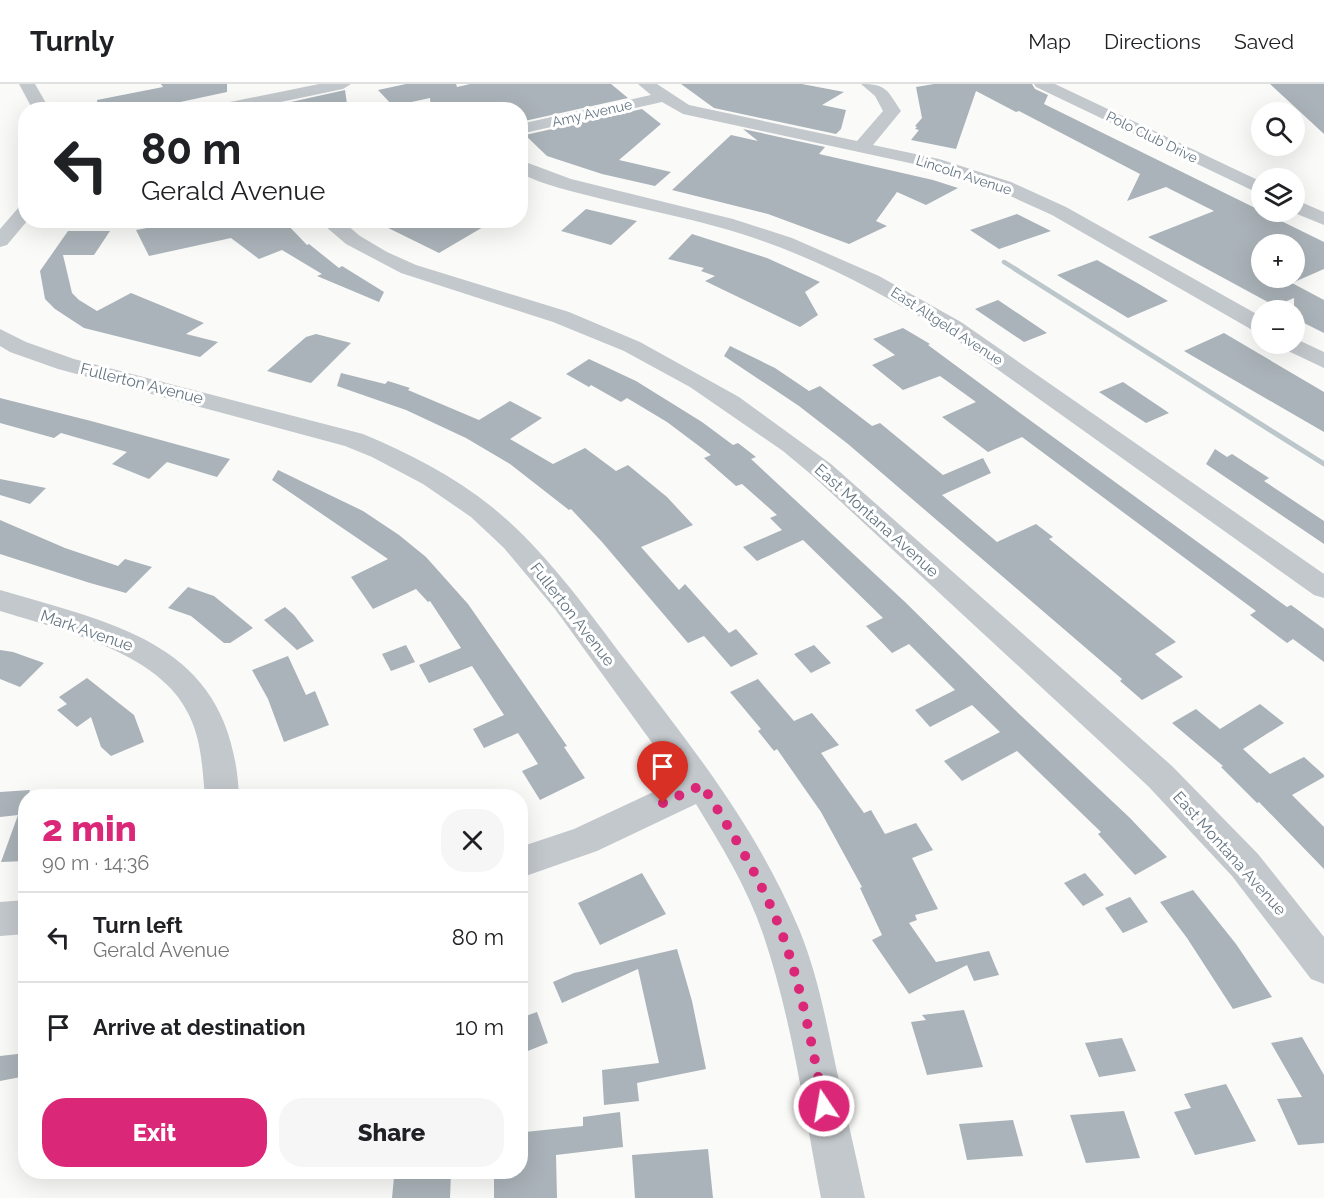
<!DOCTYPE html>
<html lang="en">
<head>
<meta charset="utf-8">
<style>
  :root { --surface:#fff; --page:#f6f6f6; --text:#202124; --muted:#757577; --line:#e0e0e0; --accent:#db2777 }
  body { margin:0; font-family:Raleway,sans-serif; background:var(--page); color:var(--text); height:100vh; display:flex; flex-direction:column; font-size:22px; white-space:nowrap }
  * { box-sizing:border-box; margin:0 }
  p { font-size:20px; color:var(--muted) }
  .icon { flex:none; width:33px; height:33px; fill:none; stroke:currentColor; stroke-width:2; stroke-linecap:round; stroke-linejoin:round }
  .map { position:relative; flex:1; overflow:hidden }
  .details { position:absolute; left:18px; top:705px; width:510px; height:390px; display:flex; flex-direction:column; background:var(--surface); border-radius:24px; box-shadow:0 6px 24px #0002 }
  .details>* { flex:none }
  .top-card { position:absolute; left:18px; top:18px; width:510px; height:126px; border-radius:24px; box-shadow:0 6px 24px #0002; background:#fff; color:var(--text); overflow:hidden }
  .fabs { position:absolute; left:1251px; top:18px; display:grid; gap:12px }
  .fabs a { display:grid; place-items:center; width:54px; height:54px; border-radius:50%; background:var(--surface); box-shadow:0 6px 24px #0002; font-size:30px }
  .pin { position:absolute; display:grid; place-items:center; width:51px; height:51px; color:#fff; margin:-62px -26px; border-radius:50% 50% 50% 0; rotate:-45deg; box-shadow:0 0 6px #0007 }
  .pin .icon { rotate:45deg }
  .me { position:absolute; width:66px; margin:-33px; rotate:348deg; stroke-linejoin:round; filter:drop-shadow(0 0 4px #0008) }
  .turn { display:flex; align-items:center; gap:21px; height:126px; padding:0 24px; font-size:27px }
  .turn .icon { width:78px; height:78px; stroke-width:2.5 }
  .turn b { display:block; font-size:42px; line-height:51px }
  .round { display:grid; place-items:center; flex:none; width:63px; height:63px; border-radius:24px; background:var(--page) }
  .overview { display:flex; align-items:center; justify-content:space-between; height:102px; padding:0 24px }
  h1 { font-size:36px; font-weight:800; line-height:45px; color:var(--accent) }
  .cta { display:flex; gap:12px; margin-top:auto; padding:12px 24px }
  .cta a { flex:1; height:69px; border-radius:24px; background:var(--accent); color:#fff; font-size:24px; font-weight:800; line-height:69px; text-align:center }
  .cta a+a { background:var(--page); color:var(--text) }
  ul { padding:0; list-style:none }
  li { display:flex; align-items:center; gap:18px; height:90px; padding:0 24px; border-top:2px solid var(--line) }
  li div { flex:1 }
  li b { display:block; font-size:22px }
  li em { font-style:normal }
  header { display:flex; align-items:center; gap:36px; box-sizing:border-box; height:84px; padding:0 30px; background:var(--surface); border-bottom:2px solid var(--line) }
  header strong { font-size:28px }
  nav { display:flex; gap:33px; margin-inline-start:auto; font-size:21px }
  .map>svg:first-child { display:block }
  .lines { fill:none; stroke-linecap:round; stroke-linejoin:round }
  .stream-far1 { stroke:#bbc7cb; stroke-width:4.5 }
  .stream { stroke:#bbc7cb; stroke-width:5 }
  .building { fill:#aab3b9; fill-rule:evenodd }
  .minor { fill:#c3c8cc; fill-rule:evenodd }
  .route { stroke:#db2777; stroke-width:10; stroke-dasharray:0 18 }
  .labels { text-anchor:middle; stroke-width:6; stroke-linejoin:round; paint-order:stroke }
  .far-street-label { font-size:14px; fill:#657683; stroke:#fff }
  .street-label { font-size:16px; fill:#657683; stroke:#fff }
</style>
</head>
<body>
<header>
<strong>Turnly</strong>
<nav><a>Map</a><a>Directions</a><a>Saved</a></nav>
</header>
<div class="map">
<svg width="1324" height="1114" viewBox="0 0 1324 1114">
  <rect width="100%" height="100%" fill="#fafaf8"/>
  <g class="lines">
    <path class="stream-far1" d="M1004 178 1017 186"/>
    <path class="stream" d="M1015 185 1324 380"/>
  </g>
  <path class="building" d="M161 0H227V8L143 26H98L97 16 163 3Z
    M406 0H456L457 3 470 0H611L628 14 520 38V26H431L430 14 393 22 378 6Z
    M681 0H802L844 8 822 21 846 26 841 45 836 50 714 24Z
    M934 0H1032L1035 5 1048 11 1044 20 1324 158V185L1292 199 1324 216V249L1294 234V214L1275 222 1148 153 1214 127 1166 103 1127 117 1140 90 1019 27 1016 28 976 7 956 65 911 56 919 46 915 45 917 43 915 42 922 34 916 3ZM1262 160H1294V194H1262Z
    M1270 0H1324V50Z
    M345 6 347 20 320 26H286L282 20Z
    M642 25 661 40 619 76 671 88 655 102 602 90 547 72 525 51Z
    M743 45 825 63 819 70 933 96 958 104 926 121 897 108 876 137 887 142 849 160 768 130 672 106 731 51 758 57Z
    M586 125 637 137 611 161 561 147Z
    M1017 130 1051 147 999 165 970 146Z
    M190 136H283L307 161 309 160 339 184 342 182 384 208 379 218 317 192 322 190 282 166 259 175 231 154 149 172 136 146Z
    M372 136H495L439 169Z
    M68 147H110L94 171H63L72 209 79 216 97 227 131 209 204 239 186 250 218 258 200 273 84 244 55 225 45 215 40 187Z
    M692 150 767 174 820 198 805 208 818 231 800 243 705 197 715 192 701 187 704 184 668 175Z
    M1097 176 1139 200 1168 217 1128 234 1057 191Z
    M998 216 1047 249 1024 258 975 225Z
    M903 244 930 260 928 261 1020 329 1287 523 1291 521 1324 545V578L1293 555 1287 559 1250 531 1256 527 1022 353 988 368 942 333 976 318 940 292 903 306 872 281 895 271 873 255Z
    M1224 249 1324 308V348L1184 267Z
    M316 250 351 259 311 299 267 287 306 253Z
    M730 262 775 284 809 307 820 302 872 342 880 339 943 391 983 374 991 389 942 411 997 458 1036 440 1053 453 1049 455 1176 558 1155 570 1183 593 1142 616 1120 597 1122 595 848 360 799 322 724 272Z
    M589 275 636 297 702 338 733 361 738 359 756 373 751 375 904 517 1014 625 1130 734 1167 773 1135 791 1098 750 1101 748 1017 667 962 697 944 677 1000 648 972 621 930 643 915 626 955 606 909 560 892 569 866 542 883 534 803 456 757 477 743 463 782 446 770 434 777 431 742 400 736 402 704 374 711 371 667 338 627 314 621 318 591 301 589 303 566 290Z
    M341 289 385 300 388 297 410 304 408 306 479 336 510 317 542 334 510 355 553 380 585 364 616 387 628 381 667 413 693 441 641 463 679 506 685 500 729 549 736 545 758 570 731 583 704 552 688 559 602 458 571 425 569 426 510 380 466 354 406 326 337 302Z
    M1123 298 1169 329 1146 339 1099 308Z
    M0 314 91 337 230 375 217 393 167 378 149 395 112 380 127 368 61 349 54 354 0 339Z
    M1215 365 1227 373 1232 370 1269 394 1264 397 1324 437V460L1206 380Z
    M278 386 363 427 399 451 426 473 468 520 567 662 564 663 585 694 540 716 522 687 538 680 518 649 484 664 473 645 504 631 472 582 429 599 419 581 461 564 430 517 428 518 416 505 373 525 351 493 388 475 272 396Z
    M0 395 46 404 30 420 0 411Z
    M0 436 65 464 118 482 125 475 152 483 126 509 90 499 0 470Z
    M188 503 214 512 253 544 230 559H224L191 532 168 524Z
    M285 523 294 531 314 557 297 566 264 536Z
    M406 561 415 578 391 587 382 570Z
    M814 561 831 579 811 589 794 570Z
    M0 566 13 568 44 579 20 603 0 595Z
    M288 572 306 611 315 607 329 641 284 658 268 615 252 586Z
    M87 594 134 631 144 658 111 672 101 663 91 633 77 643 57 626 67 620 59 613Z
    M758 595 794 637 812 629 839 661 821 669 864 729 871 726 885 750 916 739 933 766 912 774 938 825 915 831 917 836 909 839 936 878 989 867 999 891 974 897 967 881 909 910 872 856 882 851 860 804 862 803 821 728 777 665 774 667 758 647 761 645 730 608Z
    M1260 620 1284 639 1243 665 1270 690 1304 673 1324 691V693L1292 711 1324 743V785L1259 718 1257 719 1221 683 1223 682 1172 639 1196 625 1220 645Z
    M30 706 28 712H26V777L1 778 18 731 0 733V708Z
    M642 789 666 830 600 861 578 819Z
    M1085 789 1104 811 1083 822 1064 799Z
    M1193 806 1236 860 1272 913 1233 925 1187 854 1160 818Z
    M1130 813 1148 838 1123 849 1105 824Z
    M677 865 692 917 706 985 637 999 639 1017 604 1021 602 986 659 979 638 885 562 919 553 898 574 889Z
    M964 926 983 983 927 991 911 938 926 936 922 931Z
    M537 928 548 959 520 970V934Z
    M1302 953 1324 991V1059L1298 1061 1277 1015 1302 1013 1271 959Z
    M1122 954 1136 987 1099 993 1085 959Z
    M26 969V992L0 997V972Z
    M1226 1000 1256 1057 1195 1071 1174 1028 1191 1024 1184 1010Z
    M1124 1027 1140 1074 1086 1079 1070 1031Z
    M620 1028 623 1063 556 1071 557 1114H494V1088H520V1074H526L525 1048 583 1042V1033Z
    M1013 1036 1023 1072 967 1076 959 1040Z
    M708 1065 713 1114H635L632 1071Z
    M451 1088 450 1114H392L394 1093Z"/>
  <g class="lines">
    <path class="minor" d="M19 0H35L50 26H33Z
      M319 0H351L343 5 242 26H207L215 21Z
      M638 0H657L689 21 857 57 883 27 875 12 861 0C887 0 887 6 901 27L873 61 939 75 1011 98 1066 123 1262 233V249L1254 247 1052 131 997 106 928 83 683 30 662 18 520 50V40L651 11Z
      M1034 0H1055L1262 98V111L1036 3Z
      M520 76 571 95 733 135 792 154 879 192 961 238 1324 490V514L1314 511 945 248C874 204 799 165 718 143 679 132 638 124 598 114 572 107 545 102 520 89Z
      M1294 115 1324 128V141L1292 128H1294Z
      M26 121V136H28L7 161 0 163V145L19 123Z
      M318 136H341L360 152 387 168 416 181 569 228 640 258 739 313 831 380 1172 682 1258 770 1324 853V900L1311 895 1232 792 1148 702 813 392 783 367 690 303 624 267 553 238 401 189 346 160Z
      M0 245 26 258 74 275 363 350C408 369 454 392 492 423 545 466 585 523 626 577 692 663 757 744 799 845 816 886 825 931 834 974 844 1021 855 1067 865 1114H821C804 1026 792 935 763 850 747 803 721 761 696 720L597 767 520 794V763L574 745 679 696 555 525 504 464 471 433 423 400 372 373 345 362 58 285 10 268 0 262Z
      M1294 254 1324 268V284L1284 265 1281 260H1294Z
      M0 506C122 542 232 561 239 712H205C202 684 202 658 189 631 160 568 61 546 0 527Z
      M26 816V850L0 852V818Z"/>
  </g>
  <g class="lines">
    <path class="route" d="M663 719 702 701C732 748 761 795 781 847 802 903 812 963 824 1022"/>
  </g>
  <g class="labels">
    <g class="far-street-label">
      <text transform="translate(592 29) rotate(-13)" y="5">Amy Avenue</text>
      <text transform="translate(1152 53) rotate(26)" y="5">Polo Club Drive</text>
      <text transform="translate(964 91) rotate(18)" y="5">Lincoln Avenue</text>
      <text transform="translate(947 242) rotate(33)" y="5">East Altgeld Avenue</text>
    </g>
    <g class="street-label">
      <text transform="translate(142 299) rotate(14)" y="6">Fullerton Avenue</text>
      <text transform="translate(877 436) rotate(42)" y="6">East Montana Avenue</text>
      <text transform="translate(573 530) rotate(52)" y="6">Fullerton Avenue</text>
      <text transform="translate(87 546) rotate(19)" y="6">Mark Avenue</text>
      <text transform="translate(1230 769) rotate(48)" y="6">East Montana Avenue</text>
    </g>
  </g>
</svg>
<div class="fabs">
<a><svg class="icon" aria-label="search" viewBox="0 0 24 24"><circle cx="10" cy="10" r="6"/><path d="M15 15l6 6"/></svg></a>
<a><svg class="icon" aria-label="layers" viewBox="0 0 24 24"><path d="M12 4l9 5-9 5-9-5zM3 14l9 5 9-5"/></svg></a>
<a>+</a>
<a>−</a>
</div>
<div class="pin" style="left:663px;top:719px;background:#d93025"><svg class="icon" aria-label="arrive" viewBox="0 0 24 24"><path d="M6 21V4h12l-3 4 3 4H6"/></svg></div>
<svg class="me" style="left:824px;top:1022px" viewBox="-20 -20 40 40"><circle r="17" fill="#db2777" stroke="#fff" stroke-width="3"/><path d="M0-11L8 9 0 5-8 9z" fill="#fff"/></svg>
<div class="top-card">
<div class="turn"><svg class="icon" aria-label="left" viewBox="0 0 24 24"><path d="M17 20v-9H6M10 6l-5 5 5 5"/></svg><div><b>80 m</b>Gerald Avenue</div></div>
</div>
<section class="details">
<div class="overview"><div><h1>2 min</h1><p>90 m · 14:36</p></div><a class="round"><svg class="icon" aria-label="close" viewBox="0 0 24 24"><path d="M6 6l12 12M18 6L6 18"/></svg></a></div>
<ul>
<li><svg class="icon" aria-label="left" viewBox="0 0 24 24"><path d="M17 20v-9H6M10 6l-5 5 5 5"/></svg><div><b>Turn left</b><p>Gerald Avenue</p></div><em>80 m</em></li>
<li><svg class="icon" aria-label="arrive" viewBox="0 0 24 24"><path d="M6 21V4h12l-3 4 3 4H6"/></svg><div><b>Arrive at destination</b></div><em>10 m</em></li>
</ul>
<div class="cta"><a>Exit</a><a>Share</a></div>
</section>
</div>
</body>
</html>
